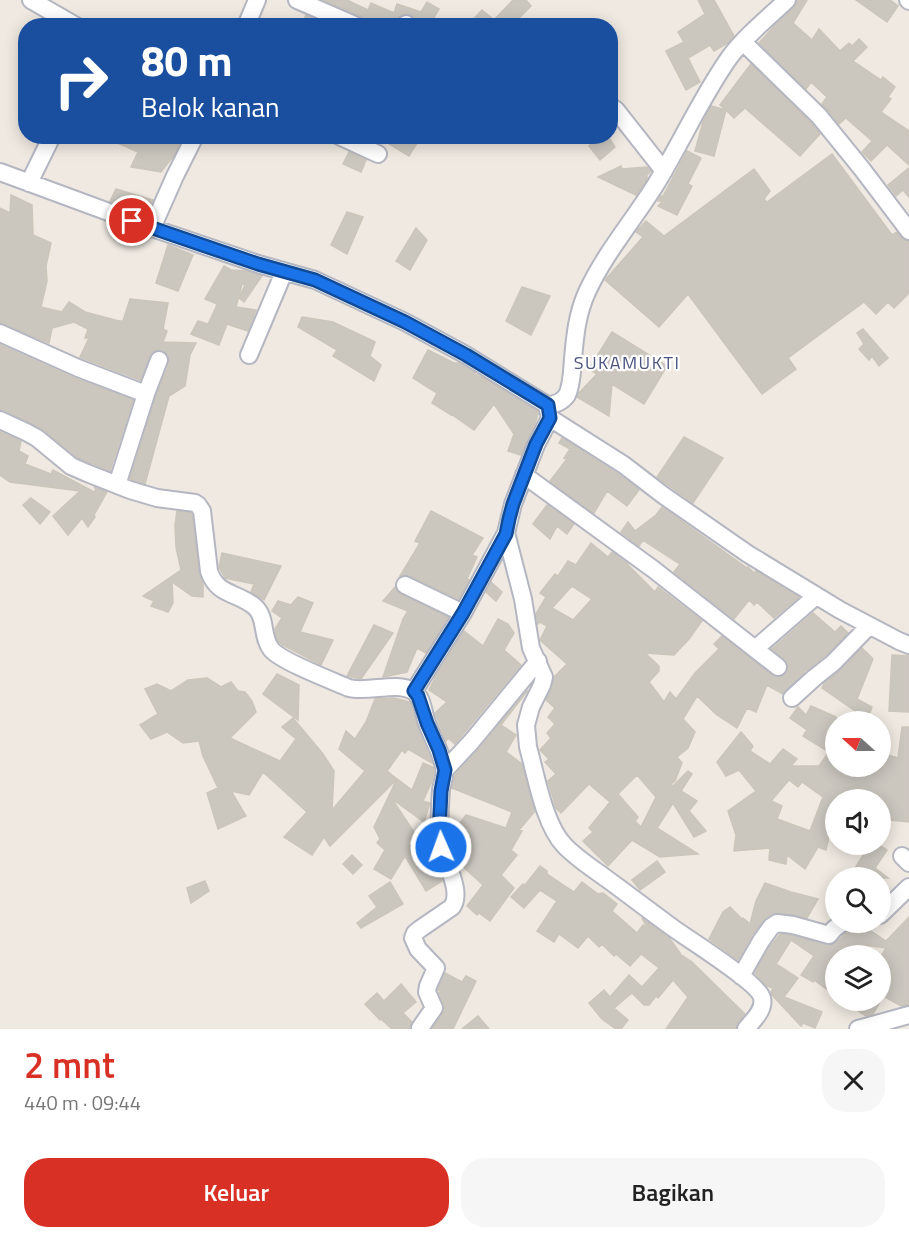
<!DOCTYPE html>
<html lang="id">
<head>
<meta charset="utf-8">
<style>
  :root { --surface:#fff; --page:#f6f6f6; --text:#222; --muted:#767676; --accent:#d93025 }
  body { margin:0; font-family:"Titillium Web",sans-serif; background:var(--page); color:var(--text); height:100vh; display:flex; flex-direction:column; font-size:22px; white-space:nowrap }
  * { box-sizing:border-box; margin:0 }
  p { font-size:20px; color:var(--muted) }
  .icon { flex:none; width:33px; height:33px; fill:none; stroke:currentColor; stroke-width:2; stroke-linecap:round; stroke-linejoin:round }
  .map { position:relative; height:1029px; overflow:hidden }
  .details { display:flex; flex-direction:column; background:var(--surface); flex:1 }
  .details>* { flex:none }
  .hud { position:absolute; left:18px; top:18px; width:600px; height:126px; border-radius:24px; box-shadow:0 3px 15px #0003; background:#1a4fa0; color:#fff; overflow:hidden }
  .needle { width:39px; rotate:291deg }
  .controls { position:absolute; left:825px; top:711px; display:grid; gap:12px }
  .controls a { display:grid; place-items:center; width:66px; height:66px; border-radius:50%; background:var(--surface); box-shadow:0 3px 15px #0003; font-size:30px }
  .pin { position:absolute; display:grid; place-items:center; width:51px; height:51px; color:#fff; margin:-26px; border:3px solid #fff; border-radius:50%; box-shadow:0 2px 6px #0007 }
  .me { position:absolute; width:66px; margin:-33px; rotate:358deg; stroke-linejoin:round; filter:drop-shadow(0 0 4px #0008) }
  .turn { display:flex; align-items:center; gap:21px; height:126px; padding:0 24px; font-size:27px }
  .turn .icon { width:78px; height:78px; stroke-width:2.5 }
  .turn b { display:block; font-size:42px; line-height:51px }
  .round { display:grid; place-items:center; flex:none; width:63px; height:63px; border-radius:24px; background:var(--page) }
  .summary { display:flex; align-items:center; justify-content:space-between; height:102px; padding:0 24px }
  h1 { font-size:36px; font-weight:600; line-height:45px; color:var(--accent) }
  .button { display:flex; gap:12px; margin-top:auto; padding:12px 24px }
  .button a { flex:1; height:69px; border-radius:24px; background:var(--accent); color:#fff; font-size:24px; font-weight:600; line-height:69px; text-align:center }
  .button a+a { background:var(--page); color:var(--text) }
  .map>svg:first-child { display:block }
  .building { fill:#cbc7bf; stroke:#cbc5ba; stroke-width:1.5; fill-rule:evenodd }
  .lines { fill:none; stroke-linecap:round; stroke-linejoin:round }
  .minor-casing { stroke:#b4b7c1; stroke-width:20 }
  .minor { stroke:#fff; stroke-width:16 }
  .route-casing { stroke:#114b97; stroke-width:15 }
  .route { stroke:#1a73e8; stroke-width:10 }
  .labels { text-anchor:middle; stroke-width:4.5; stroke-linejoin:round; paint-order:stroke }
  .quarter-label { font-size:18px; letter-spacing:1.5px; fill:#4d5680; stroke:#fff }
</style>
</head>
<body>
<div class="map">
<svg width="909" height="1029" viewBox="0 0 909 1029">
  <rect width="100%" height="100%" fill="#efe9e1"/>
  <path class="building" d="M323 0H347L368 10 371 3 394 13 397 4 421 12 427 2 439 9 429 26H419L418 21 415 17 406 14 401 15 397 19 395 26H367L366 20 361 16Z
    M513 0H526L531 6 511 26H467L482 10 494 20Z
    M698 0H714L734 36 728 43 714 51 710 45 688 58 700 82 686 90 666 51 684 42 678 32 705 14Z
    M798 0H807L793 23 812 40 819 29 840 51 849 43 852 46 859 39 867 47 853 61 881 80 883 77 895 87 888 97 891 99 881 112 909 131V165L887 145 871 161 862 152 872 141 846 118 839 124 822 104 827 97 811 82 806 89 759 43 776 24 794 8Z
    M856 0H890L898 6 887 22Z
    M306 15 329 26H301Z
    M751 64 811 123 820 134 800 156 745 108 734 118 726 110 714 156 695 151 703 122 711 106 726 110 720 105Z
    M102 136H183L174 155 161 172 131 167 138 152Z
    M376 136H406L417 143 409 156Z
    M598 136H608L615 147 600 160 589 146Z
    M687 151 701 158 688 184 692 186 677 215 658 206 663 201H658L661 196 662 198Z
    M349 152 366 160 361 172 343 164Z
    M832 154 892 235 897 232 904 240 909 241V293L894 308 888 302 876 314 864 302 788 358 796 369 762 394 688 294 659 327 605 280 643 237 636 232 646 221 664 236 754 169 770 191 764 199 767 202Z
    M621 166 622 169 647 167 651 171 646 176 648 178 636 195 598 177Z
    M909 168V197L903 190 896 196 888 185Z
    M116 189 153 200 146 215 110 201Z
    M11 195 32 205 33 235 51 243 46 266 47 281 41 307 62 312 69 302 85 312 119 321H123L130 299 168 303 163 329 167 331 163 342 196 343 190 355 185 386 169 396 145 484 130 479 156 397 169 364V359L167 354 162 350H157L152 352 140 380 80 357 89 338H85L88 329 74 322 52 328 49 343 0 323V208L10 213Z
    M347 212 363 217 347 254 331 245Z
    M416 228 427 240 410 270 396 261Z
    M168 245 193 255 178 291 156 283Z
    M224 266 231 270 247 271 262 276 244 302 239 298 245 285 242 284 236 307 256 310 248 331 227 324 219 345 191 334 198 321 208 324 216 307 217 304 205 299Z
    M522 287 550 296 531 335 506 321Z
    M302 317 333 322 375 342 370 356 381 365 374 381 333 356 337 350 298 327Z
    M863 329 888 358 879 366 872 356 869 360 859 349 864 344 857 333Z
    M612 332 667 366 644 404 612 384 609 416 577 397 579 393 597 374 589 369Z
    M0 345 74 378 133 400 110 471 77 457 42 429 4 410H0Z
    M428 350 454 363H458L461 364 475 373 474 374 484 378 538 412V414L535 424 521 455 508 451 514 434 494 404 474 430 451 414V415L432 403 437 393 413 378Z
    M0 432 21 441 19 451 28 456 25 464 51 474 53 470 94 492 96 489 94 487 107 492 94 515 95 517 88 527 82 518 68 535 53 516 80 491 10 482 0 475Z
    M684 437 723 458 693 503 657 477Z
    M562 438 618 474 639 490 627 506 607 491 594 513 550 481 567 459 564 458 570 449 559 443Z
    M31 498 50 512 40 524 23 505Z
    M547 505 574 524 567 534 557 526 550 539 533 524Z
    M662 507 747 568 748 567 754 573 756 571 799 597 774 618 757 602 754 605 749 600 734 619 674 572 680 564 643 540 639 546 621 532 628 522 635 531 656 515Z
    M177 511 191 513 192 515 199 572 203 583V597L192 596 172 582 173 603 168 612 151 606 154 601 143 596 181 570 176 547 175 525Z
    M431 511 483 538 472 555 477 557 467 579 469 580 459 599 410 576 405 575 400 576 420 543 415 541Z
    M591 543 608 557 612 552 628 564V565L655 592 658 587 702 621 689 639 674 655 645 653 659 666V671L649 682 664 702 670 692 676 699 695 673 719 649 714 644 722 636 772 675 777 677H781L786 674 788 669V664L784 659 772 649 813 613 835 632 841 626 848 633 826 655 807 670 806 669 804 673 783 694 767 685 756 712 747 708 737 728 717 715 697 696 683 719 695 732 688 748 677 757 682 763 675 781 671 784 673 786 688 771 692 774 681 791 697 801 689 811 706 831 694 837 673 803 657 828 698 854 660 857 632 840 608 866 583 841 593 832 589 828 610 802 589 784 561 813 556 808 548 781 556 774 545 762 549 759 540 750 551 738 547 733 555 724 548 717 555 708 546 700 552 688 554 677 567 664 540 640 547 626 540 622 538 624 536 614 546 597 540 593 555 574 558 576 568 561 576 565ZM572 586 592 599 573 620 552 608ZM637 775 656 797 641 827 635 821 638 817 618 794Z
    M222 553 281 566 264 600 251 592 254 584 225 578 219 567Z
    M491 582 502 592 496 601 486 592Z
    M395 587 397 591 400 594 448 617 426 653 417 648 407 672 383 677 403 619 408 611 383 601Z
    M298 597 313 603 300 632 333 640 321 665 283 645 279 642 276 636 275 629 282 618 272 611 278 601 291 605Z
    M498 619 508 624 514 633 504 650 521 665 455 744 448 738 446 741 435 713 447 702 429 690 436 676 464 631 483 646Z
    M374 625 393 633 361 679 347 676Z
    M862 648 873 659 857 699 872 707 867 719 822 688 824 683 840 670Z
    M892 655 909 656V712L889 711Z
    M277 674 299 685 298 720 263 694Z
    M207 678 221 687 231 682 238 691 245 692 252 701 256 712 230 738 280 761 296 739 282 727 293 718 323 754 334 771 332 810 365 771 339 749 346 731 355 739 366 722 375 699 394 698 410 702 418 729 432 763 408 749 405 753 402 750 387 771 397 779 330 846 324 837 312 855 284 837 307 812 263 772 249 795 231 791 246 816 218 829 207 793 218 788 203 756 199 741 183 743 167 732 151 739 140 725 158 714 145 689 157 684 171 691 188 680Z
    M528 690 501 725 516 735 506 752 522 764 535 811 519 830 522 831 511 850 517 855 501 875 514 888 490 921 479 913 477 915 467 906 483 885 458 862 452 846 454 844 451 842 450 837 466 815 506 828 512 812 452 788 455 775 480 748Z
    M811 706 836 717V766H880V753L898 758 902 727H909V822L889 820 880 817V800H849L841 797 840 800H836V824L832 823 826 850 818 847 805 869 787 855 786 864 769 860 770 848 734 851 736 835 728 811 756 791 739 770 726 776 717 762 741 732 753 746 750 751 770 764 783 749 797 759 791 766H819L829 752 803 736 807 730 790 718 798 707 806 715ZM789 780 798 787 802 782 823 797 810 831 777 819 782 806 771 801Z
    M423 763 433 767 434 771 432 781 423 801 430 803 424 822 392 799 414 832 408 844 426 856 429 854 439 872 442 881 426 891 405 856 391 879 374 869 385 850 377 843 380 839 374 827 397 779 412 790Z
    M870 844H878L887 850 875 868 888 878H849Z
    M352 855 362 865 353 874 343 864Z
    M657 861 665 872 640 890 632 880Z
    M540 866 547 871V874L574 892 582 882 598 894 603 893 617 904 612 911 637 933 643 925 647 928 642 918 670 939 680 953H678L692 962 745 1014 738 1023 736 1029H666L688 997 673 980 658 998 656 996 649 1005H644L632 993 614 1008 628 1020 621 1029H616L602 1019 589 1003 604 990 610 997 629 975 642 987 659 968 641 954 630 966 616 954 614 956 602 944 599 947 588 936 578 948 559 934 554 942 537 931 557 901 540 890 524 908 511 897 523 884 525 885Z
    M205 881 209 891 191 903 187 888Z
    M390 882 403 904 361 928 357 923 377 907 369 896Z
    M765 883 791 892 818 899 807 918 778 913 772 914 765 918 752 935 738 960 709 939 723 912 730 907 742 919 743 918 750 924 756 901Z
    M909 917V1005L901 1006 880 994V958L886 948 865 945 859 948 855 947 851 956H836V996L814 980 813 982 801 975 814 956 791 940 776 964 798 978 784 997 822 1012 815 1028 803 1023 801 1026 772 995 771 992 773 988 767 986 755 973 770 947 780 934 791 935 826 945H831L837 942 851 928 860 935 865 927 886 941Z
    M445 973 462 982 466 976 476 981 453 1029H432L445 1010 444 1004 439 993 440 991 438 990Z
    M401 984 416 1002 403 1013 412 1022 410 1029H392L381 1019 380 1020 365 1004 377 993 384 1001Z
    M841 1000H881L873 1014 866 1016Z
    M478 1016 489 1029H462Z"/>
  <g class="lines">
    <g class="minor-casing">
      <path id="minor" d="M31 0 76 26
        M297 0 357 26
        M908 0 909 1
        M246 26 257 0
        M405 26 406 24 409 26
        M743 42 819 116 862 169 909 231
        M610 106 616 110 664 171
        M339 136 378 154
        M0 172 152 228 258 264 315 280 405 322 466 355 547 405
        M29 183 52 136
        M152 228 175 176 195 136
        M0 333 78 368 146 394 117 485
        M249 355 284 272
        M146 394 159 360
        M550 418 624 465 663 495 748 554 840 610 899 641 909 645
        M0 420 26 432 37 438 71 466 87 473 130 490 157 498 195 503 198 505 202 511 209 571C217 596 238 592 255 607 267 618 261 636 271 649 280 661 333 681 349 688 369 693 396 681 413 691 422 696 423 711 426 720 431 736 441 751 444 767 446 775 442 783 441 790 440 806 438 831 441 846 445 862 463 892 452 907L420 929 415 933 413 938 418 949 436 968 428 986 427 992 434 1008 420 1028 421 1029
        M524 475 653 569 778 667
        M405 585 463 613
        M755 649 816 596
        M414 691 463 613 506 533
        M792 698 814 678 833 663 869 626
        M445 770 472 741 538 661
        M902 856 909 863
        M880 915 909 887
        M741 976 761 941 771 927 777 923 793 925 829 935 834 929 843 922
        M746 1029C753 1020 765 1010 762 998 759 983 688 939 673 928 651 912 629 895 607 879 592 868 576 858 564 845 544 824 536 775 528 747L526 725 531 707 542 685 544 677 531 648 523 599 506 533 513 504 536 445 550 418 547 405C555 405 563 401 567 395 572 385 572 370 573 359 575 336 577 314 587 292 605 253 633 221 656 184 681 143 701 98 729 58 745 36 768 18 787 0
        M858 1029 909 1015"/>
    </g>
    <use href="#minor" class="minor"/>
  </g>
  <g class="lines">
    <g class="route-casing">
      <path id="route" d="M132 221 258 264 315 280 405 322 466 355 548 405 550 418 536 444 513 504 509 519 506 534 463 613 414 691 418 696 427 723 439 750 445 770 441 791 439 833 441 847"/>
    </g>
    <use href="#route" class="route"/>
  </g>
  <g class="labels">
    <g class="quarter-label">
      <text x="627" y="369">SUKAMUKTI</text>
    </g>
  </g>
</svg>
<div class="controls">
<a><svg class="needle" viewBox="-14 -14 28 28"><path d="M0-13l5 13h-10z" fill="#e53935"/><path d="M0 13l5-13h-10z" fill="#767676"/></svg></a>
<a><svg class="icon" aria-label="sound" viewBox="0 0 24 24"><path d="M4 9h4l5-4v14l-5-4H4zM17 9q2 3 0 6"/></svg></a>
<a><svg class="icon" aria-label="search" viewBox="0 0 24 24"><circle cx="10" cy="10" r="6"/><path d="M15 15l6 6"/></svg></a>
<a><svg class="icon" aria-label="layers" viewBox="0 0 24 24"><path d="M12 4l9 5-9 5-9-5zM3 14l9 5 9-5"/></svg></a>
</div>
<div class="pin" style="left:132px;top:221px;background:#d93025"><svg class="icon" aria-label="arrive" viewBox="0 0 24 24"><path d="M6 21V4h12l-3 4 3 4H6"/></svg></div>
<svg class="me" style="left:441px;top:847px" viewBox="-20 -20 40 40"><circle r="17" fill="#1a73e8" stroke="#fff" stroke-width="3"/><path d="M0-11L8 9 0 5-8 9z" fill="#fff"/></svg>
<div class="hud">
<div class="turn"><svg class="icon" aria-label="right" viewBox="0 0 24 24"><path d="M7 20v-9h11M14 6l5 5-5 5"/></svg><div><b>80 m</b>Belok kanan</div></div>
</div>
</div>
<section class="details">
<div class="summary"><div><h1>2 mnt</h1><p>440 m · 09:44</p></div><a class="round"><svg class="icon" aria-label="close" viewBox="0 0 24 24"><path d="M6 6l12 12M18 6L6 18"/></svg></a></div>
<div class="button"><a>Keluar</a><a>Bagikan</a></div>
</section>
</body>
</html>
